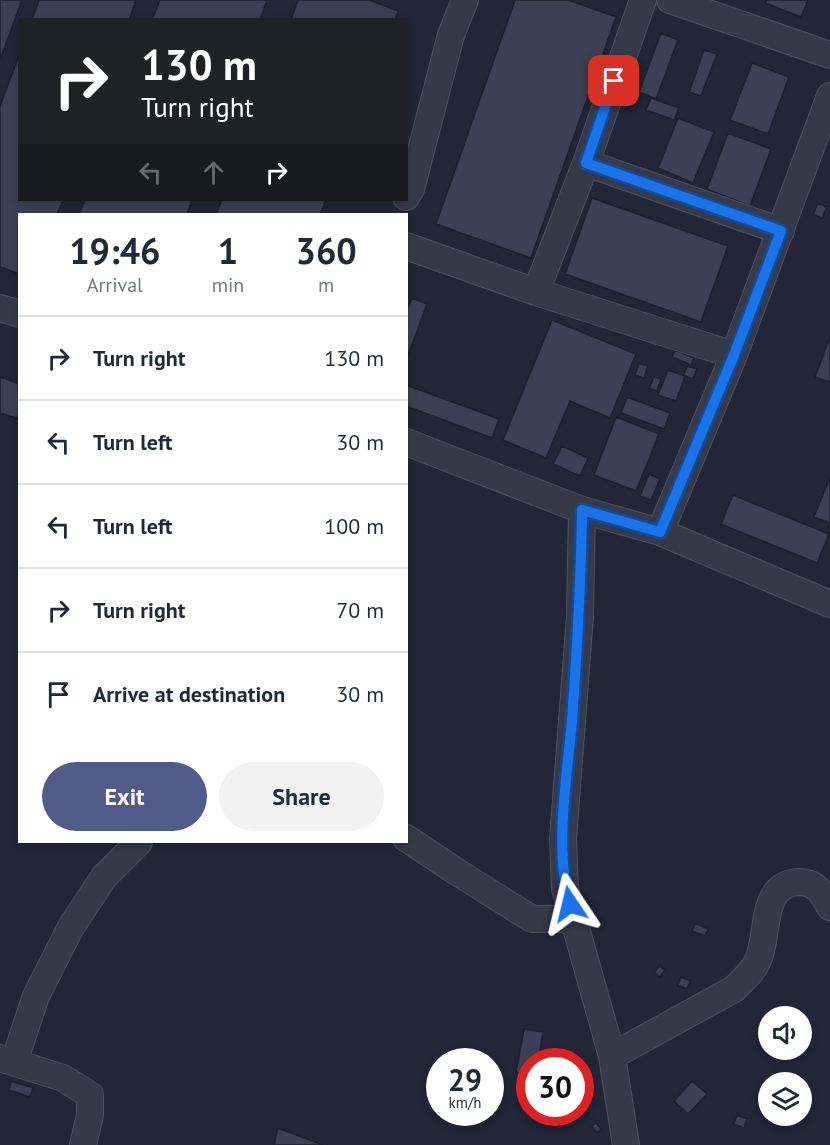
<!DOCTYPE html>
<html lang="en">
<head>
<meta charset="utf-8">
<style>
  :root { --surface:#fff; --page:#f2f2f3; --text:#1f2937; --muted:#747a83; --line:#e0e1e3; --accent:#505b8a }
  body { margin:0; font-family:"PT Sans",sans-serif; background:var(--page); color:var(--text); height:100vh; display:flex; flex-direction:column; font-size:22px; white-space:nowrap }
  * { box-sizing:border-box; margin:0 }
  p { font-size:20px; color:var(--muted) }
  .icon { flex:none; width:33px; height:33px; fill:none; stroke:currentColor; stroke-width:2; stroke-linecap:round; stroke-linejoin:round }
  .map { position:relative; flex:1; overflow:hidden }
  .side { position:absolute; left:18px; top:213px; width:390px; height:630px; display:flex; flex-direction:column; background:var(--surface); border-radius:0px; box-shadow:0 3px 9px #0003 }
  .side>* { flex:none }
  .hud { position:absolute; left:18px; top:18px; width:390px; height:183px; border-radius:0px; box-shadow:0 3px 9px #0003; background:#202124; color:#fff; overflow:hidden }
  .controls { position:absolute; left:758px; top:1006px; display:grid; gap:12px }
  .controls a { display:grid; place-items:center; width:54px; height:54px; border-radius:50%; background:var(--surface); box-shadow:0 3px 9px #0003; font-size:30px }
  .speed { position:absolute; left:426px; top:1048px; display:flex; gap:12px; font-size:30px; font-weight:700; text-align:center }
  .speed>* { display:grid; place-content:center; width:78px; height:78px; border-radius:50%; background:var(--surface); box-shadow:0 3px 9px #0003; line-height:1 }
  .speed small { font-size:15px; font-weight:400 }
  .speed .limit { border:9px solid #d22; background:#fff; color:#111 }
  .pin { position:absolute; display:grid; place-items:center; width:51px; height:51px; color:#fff; margin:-26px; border-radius:12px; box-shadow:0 3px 9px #0006 }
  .me { position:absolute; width:66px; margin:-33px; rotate:350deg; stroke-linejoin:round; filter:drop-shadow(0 0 4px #0008) }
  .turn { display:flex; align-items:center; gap:21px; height:126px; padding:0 24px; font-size:27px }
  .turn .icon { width:78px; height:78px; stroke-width:2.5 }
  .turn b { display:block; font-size:42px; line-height:51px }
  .lanes { display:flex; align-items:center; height:57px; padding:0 24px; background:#0003; justify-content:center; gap:30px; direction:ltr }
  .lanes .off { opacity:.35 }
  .eta { display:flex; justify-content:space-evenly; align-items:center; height:102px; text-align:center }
  .eta b { font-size:36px; font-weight:800; line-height:42px }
  .button { display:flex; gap:12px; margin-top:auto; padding:12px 24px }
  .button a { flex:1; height:69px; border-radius:36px; background:var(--accent); color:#fff; font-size:24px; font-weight:800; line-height:69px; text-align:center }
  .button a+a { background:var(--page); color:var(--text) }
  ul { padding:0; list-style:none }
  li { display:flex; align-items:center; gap:18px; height:84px; padding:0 24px; border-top:2px solid var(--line) }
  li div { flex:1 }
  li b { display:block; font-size:22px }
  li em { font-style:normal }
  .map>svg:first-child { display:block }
  .building { fill:#3d4054; stroke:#1d202e; stroke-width:1.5 }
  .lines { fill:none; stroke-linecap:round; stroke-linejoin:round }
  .minor-casing { stroke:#4e515f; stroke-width:28 }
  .minor { stroke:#363947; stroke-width:26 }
  .route-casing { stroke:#114b97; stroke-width:15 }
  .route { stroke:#1a73e8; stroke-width:10 }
</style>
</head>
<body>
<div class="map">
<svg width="830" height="1145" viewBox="0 0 830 1145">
  <rect width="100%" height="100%" fill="#232637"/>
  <path class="building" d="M0 0H22L0 60Z
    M39 0H136L129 20H32Z
    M160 0H267L260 20H152Z
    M298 0H369L398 11 395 20H291Z
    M515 0H568L616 17 531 258 436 224Z
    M767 0H808L801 17 766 3Z
    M661 33 678 40 656 99 639 92Z
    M704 50 717 54 701 96 689 92Z
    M20 53V200H63L57 214H20V274L0 267V106Z
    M752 63 789 77 768 134 730 120Z
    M651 98 679 108 674 120 646 110Z
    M678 118 714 132 693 183 658 168Z
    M728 133 771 149 750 206 707 189Z
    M592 198 728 246 701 322 565 274Z
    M85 200H192L187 214H79Z
    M222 200H326L320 214H216Z
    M818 203 827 207 822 218 813 214Z
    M412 298 427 304 406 361V312Z
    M552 320 636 354 610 418 570 401 546 458 503 440Z
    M830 337V382L815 377Z
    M675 350 694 358 691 365 672 357Z
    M639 363 648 366 644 378 635 375Z
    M687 366 697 369 693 379 684 375Z
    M668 370 685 376 676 401 658 395Z
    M0 377 20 384V411L17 418 0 413Z
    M654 377 661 379 657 391 649 388Z
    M406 385 499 419 492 438 406 406Z
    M627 397 670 413 664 429 621 413Z
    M616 417 659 434 636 491 594 475Z
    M562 446 588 458 580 476 553 464Z
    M649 474 660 479 651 500 640 496Z
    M830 477V523L814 517Z
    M733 495 829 534 817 563 721 524Z
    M695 923 708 929 705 936 692 931Z
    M659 966 665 970 660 977 654 973Z
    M681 977 690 981 687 989 678 985Z
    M793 1014 806 1017 804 1027H801V1017H792Z
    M524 1029 543 1032 538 1062H530V1075L516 1072Z
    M11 1081 33 1088 30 1097 9 1090Z
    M692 1081 707 1094 688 1114 674 1101Z
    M737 1115 747 1119 744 1128 734 1124Z
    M596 1123 601 1129 597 1133 592 1126Z
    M278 1128 323 1145H274Z"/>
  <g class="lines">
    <g class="minor-casing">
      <path id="minor" d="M670 0 830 55
        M586 163 643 0
        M406 197 411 189 451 35 465 0
        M406 246 536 292 734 355 830 96
        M536 292 586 163 781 231
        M0 308 20 314
        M406 442 582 510 660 532 830 604
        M582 510 580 616 563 839 565 889 612 1056 626 1145
        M660 532 734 355
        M406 838 457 872 532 919H574
        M612 1056 734 989C743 980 753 972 758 960 770 933 759 883 800 882 816 882 823 894 830 907
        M0 1058 63 1078 90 1095V1115L83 1145
        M14 1062 36 996 71 927 104 877 139 842"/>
    </g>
    <use href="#minor" class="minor"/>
  </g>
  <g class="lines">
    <g class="route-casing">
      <path id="route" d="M570 904C554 852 567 776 572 721 577 651 581 581 582 510L660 532 734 355 781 231 586 163 614 81"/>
    </g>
    <use href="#route" class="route"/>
  </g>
</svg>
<div class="controls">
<a><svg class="icon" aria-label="sound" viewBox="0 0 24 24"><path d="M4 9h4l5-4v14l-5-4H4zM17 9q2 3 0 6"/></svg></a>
<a><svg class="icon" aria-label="layers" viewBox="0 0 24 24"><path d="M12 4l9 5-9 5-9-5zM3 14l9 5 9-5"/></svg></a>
</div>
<div class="speed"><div>29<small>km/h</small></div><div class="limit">30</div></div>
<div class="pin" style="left:614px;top:81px;background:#d93025"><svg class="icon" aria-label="arrive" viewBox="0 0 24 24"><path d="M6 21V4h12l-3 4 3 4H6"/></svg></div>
<svg class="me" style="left:570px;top:904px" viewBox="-20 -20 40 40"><path d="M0-17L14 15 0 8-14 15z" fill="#1a73e8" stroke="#fff" stroke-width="4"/></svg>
<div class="hud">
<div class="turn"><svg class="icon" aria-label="right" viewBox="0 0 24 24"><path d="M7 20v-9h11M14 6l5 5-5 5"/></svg><div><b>130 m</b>Turn right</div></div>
<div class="lanes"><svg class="icon off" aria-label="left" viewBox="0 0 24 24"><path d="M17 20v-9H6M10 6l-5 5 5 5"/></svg><svg class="icon off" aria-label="ahead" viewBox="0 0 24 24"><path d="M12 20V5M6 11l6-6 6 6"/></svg><svg class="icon" aria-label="right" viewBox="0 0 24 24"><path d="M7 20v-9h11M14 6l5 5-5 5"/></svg></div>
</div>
<section class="side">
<div class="eta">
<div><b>19:46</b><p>Arrival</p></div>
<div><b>1</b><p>min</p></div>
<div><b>360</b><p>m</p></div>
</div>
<ul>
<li><svg class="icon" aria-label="right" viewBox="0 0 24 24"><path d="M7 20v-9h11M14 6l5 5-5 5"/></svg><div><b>Turn right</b></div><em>130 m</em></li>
<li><svg class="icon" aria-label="left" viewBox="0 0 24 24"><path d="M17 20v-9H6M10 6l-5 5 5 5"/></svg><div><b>Turn left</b></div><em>30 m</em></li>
<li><svg class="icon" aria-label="left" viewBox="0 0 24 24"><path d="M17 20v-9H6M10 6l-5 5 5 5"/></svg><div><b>Turn left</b></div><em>100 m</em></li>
<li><svg class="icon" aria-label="right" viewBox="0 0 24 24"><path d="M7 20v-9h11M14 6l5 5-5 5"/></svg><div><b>Turn right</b></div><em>70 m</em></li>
<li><svg class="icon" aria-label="arrive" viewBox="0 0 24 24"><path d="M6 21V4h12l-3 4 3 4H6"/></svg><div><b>Arrive at destination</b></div><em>30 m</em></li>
</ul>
<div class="button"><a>Exit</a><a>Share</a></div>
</section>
</div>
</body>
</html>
